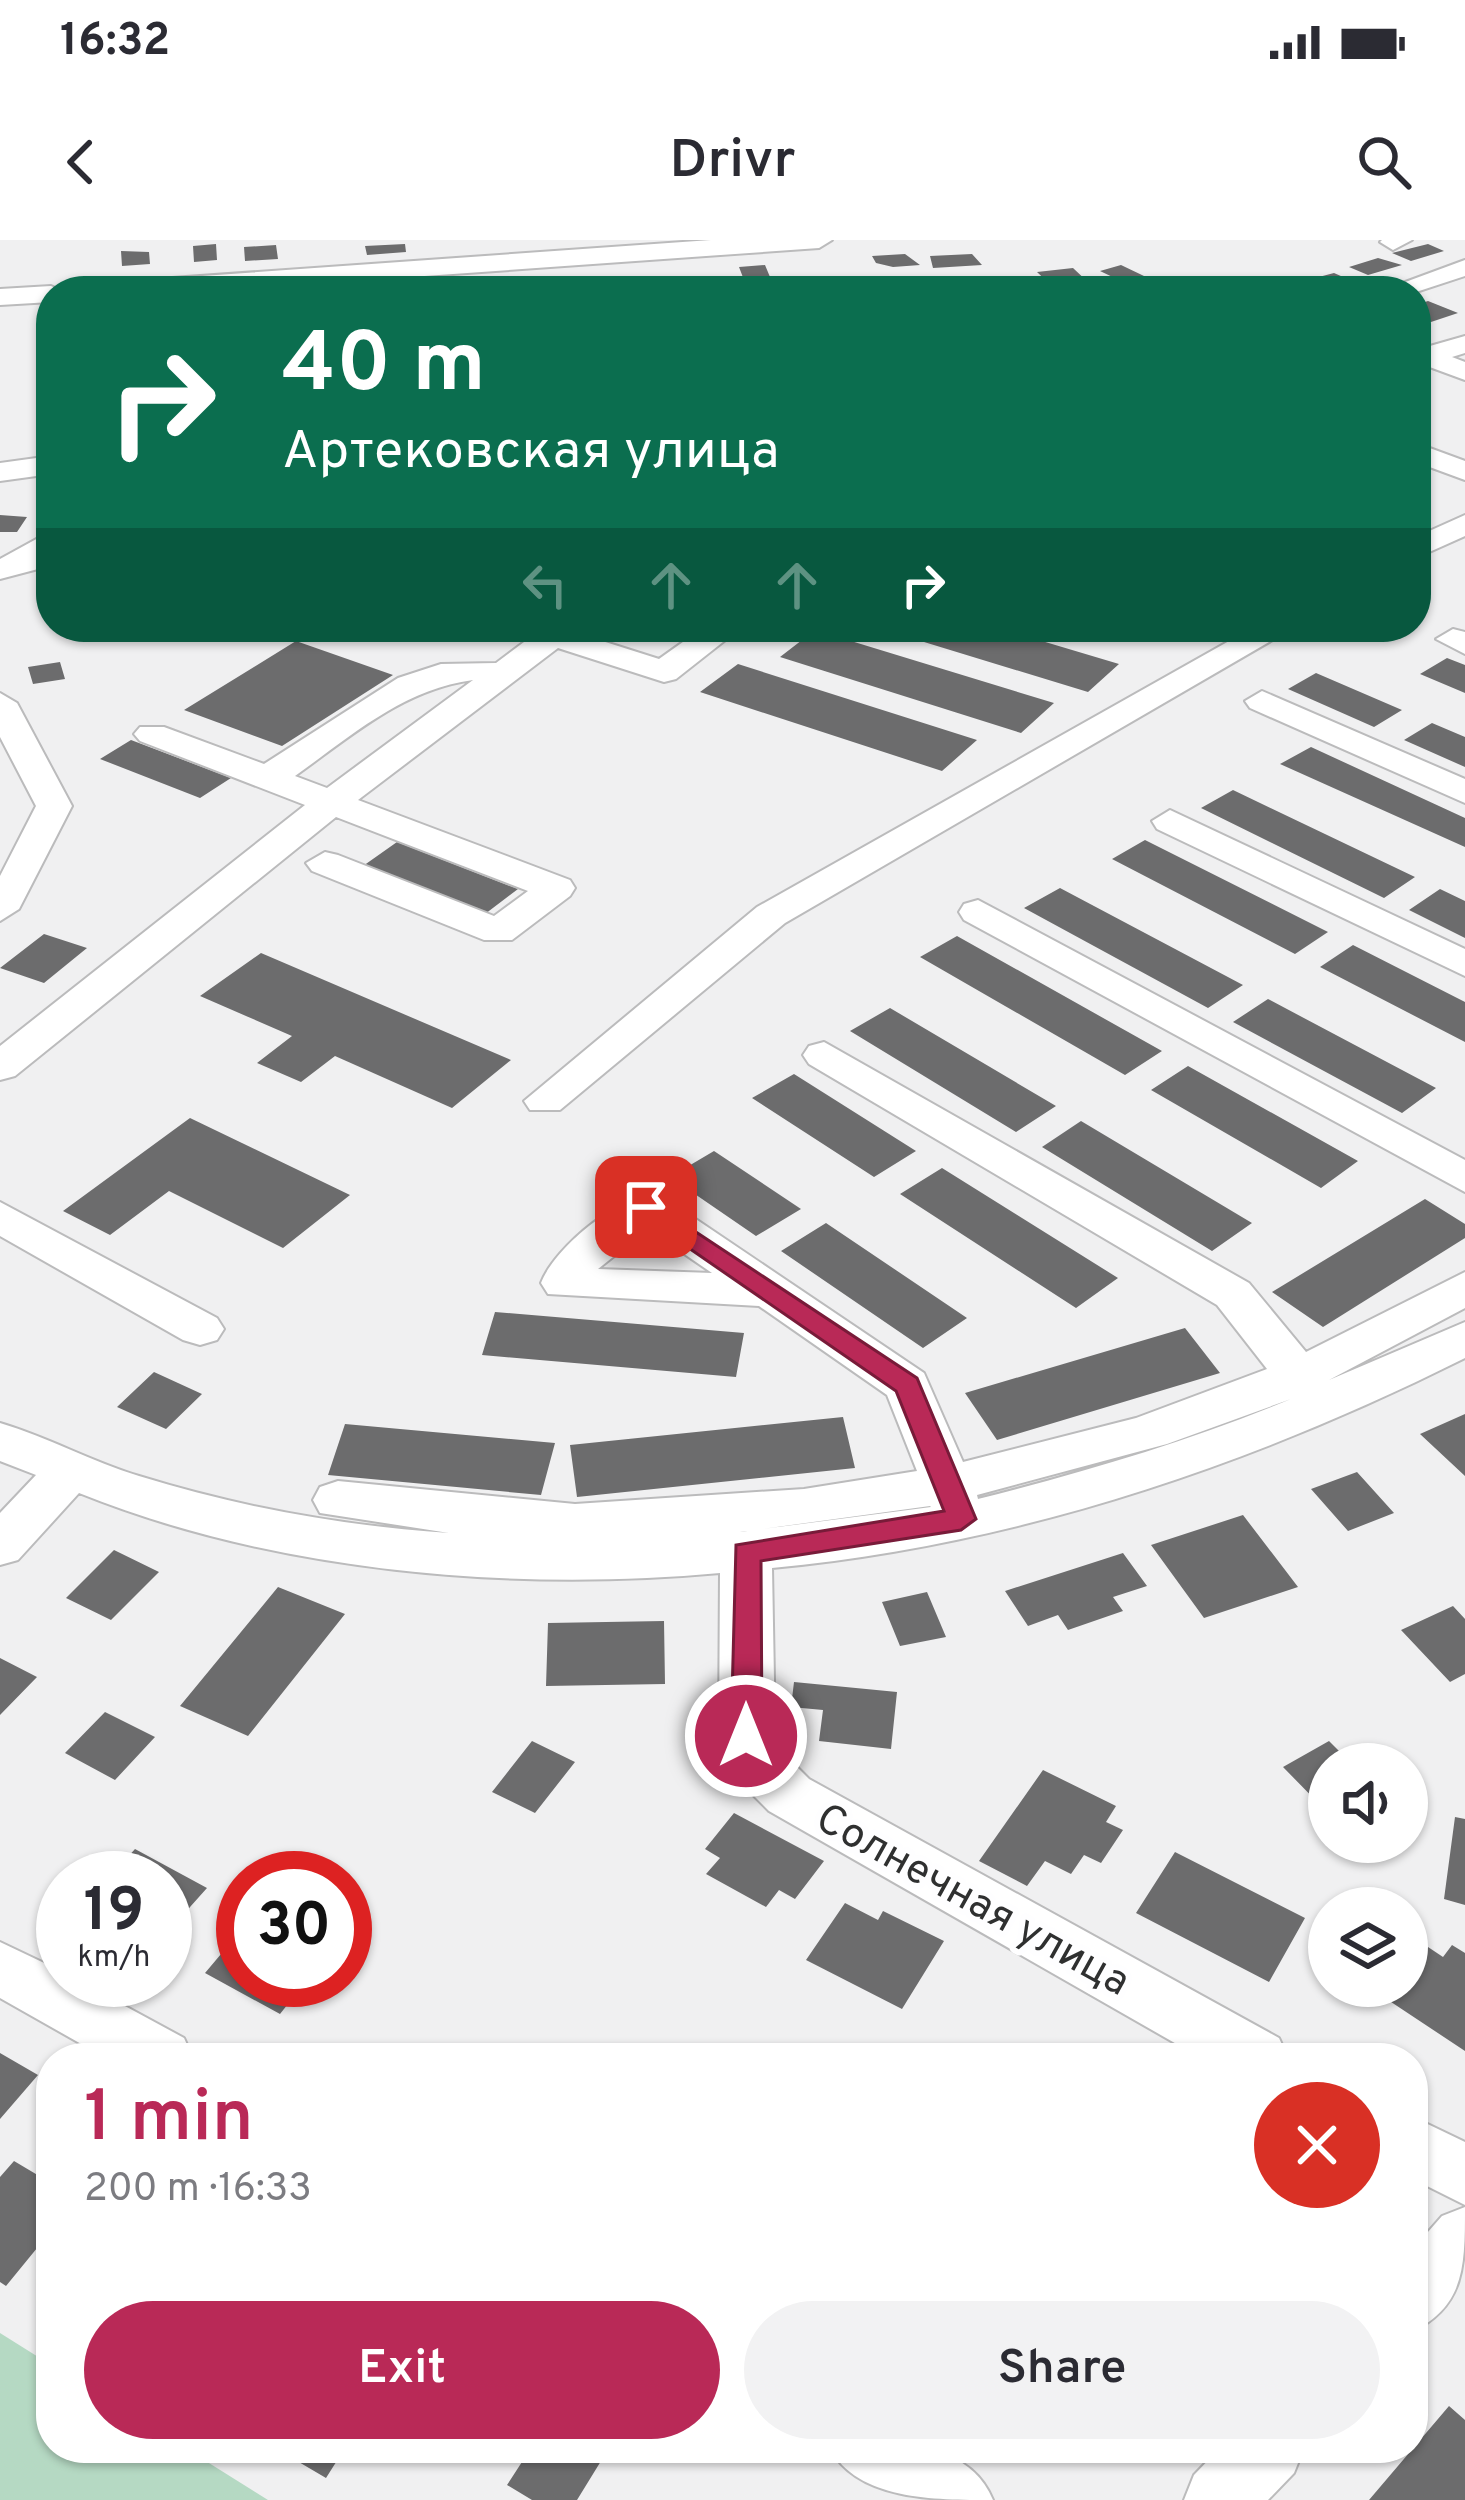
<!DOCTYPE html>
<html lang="en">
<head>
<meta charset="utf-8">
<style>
  :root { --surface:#fff; --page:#f2f2f3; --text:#2b2b33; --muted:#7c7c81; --accent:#b92957 }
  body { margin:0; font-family:Overpass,sans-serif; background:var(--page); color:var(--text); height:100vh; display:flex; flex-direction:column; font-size:45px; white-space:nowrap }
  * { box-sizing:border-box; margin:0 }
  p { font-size:39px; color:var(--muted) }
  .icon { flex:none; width:66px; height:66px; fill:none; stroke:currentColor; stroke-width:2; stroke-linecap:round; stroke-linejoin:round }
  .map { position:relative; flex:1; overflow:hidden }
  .panel { position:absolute; left:36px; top:1803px; width:1392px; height:420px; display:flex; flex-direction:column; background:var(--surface); border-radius:48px; box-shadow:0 3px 9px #0004 }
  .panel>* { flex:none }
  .top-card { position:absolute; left:36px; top:36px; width:1395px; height:366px; border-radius:48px; box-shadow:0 3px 9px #0004; background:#0b6e4f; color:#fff; overflow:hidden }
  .tools { position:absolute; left:1308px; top:1503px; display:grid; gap:24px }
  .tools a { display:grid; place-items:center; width:120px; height:120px; border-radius:50%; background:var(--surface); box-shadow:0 3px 9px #0004; font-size:60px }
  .speed { position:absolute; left:36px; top:1611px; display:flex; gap:24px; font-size:60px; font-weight:700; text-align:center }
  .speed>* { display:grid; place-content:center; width:156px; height:156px; border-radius:50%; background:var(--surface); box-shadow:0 3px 9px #0004; line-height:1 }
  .speed small { font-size:30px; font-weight:400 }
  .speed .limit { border:18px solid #d22; background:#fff; color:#111 }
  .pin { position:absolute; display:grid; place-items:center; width:102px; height:102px; color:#fff; margin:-51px; border-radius:24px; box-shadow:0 6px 18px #0006 }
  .me { position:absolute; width:132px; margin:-66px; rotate:0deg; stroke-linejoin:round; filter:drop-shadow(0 0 9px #0008) }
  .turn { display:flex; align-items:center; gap:42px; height:252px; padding:0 48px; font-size:54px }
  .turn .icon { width:156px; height:156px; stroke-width:2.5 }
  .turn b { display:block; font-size:84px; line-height:102px }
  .lanes { display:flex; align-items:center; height:114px; padding:0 48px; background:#0003; justify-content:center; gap:60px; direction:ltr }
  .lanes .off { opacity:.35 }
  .round { display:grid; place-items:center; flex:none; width:126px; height:126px; border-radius:63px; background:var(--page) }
  .overview { display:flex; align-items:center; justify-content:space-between; height:204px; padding:0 48px }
  h1 { font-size:72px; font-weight:600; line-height:90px; color:var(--accent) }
  .button { display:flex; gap:24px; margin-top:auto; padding:24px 48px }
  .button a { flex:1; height:138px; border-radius:72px; background:var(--accent); color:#fff; font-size:48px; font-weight:600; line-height:138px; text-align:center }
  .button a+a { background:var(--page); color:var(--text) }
  .status { display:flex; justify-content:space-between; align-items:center; height:84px; padding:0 60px; background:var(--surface); direction:ltr }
  .status svg { height:33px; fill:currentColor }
  header { display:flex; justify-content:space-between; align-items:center; height:156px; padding:0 48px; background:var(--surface); font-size:54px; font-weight:600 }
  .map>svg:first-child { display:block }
  .green { fill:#b5d9c3 }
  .building { fill:#6c6c6d }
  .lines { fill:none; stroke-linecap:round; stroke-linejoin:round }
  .minor-casing { stroke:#bbbbbc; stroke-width:4 }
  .minor { fill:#fff; fill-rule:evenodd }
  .route { fill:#b92957; stroke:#781b39; stroke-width:3 }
  .labels { text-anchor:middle; stroke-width:12; stroke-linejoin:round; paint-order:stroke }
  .street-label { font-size:42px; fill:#2f3030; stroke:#fefeff }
</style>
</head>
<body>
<div class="status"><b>16:32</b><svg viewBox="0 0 49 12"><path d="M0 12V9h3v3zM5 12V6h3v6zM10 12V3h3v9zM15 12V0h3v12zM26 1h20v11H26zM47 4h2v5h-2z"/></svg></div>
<header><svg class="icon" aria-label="back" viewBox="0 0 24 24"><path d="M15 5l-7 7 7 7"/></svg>Drivr<svg class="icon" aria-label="search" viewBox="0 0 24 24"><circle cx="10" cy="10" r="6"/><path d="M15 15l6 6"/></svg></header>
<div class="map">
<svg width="1465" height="2260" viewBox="0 0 1465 2260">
  <rect width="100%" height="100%" fill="#f0f0f1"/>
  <path class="green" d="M0 2093 51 2125V2208H185L268 2260H0Z"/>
  <path class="building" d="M216 4 217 20 194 22 193 6Z
    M405 4 406 12 367 15 365 6Z
    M1428 4 1444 11 1411 21 1392 13Z
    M276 5 278 19 245 21 244 7Z
    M121 11 149 12 150 24 122 26Z
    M905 14 920 25 893 27 876 23 872 16Z
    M972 14 982 25 933 28 930 16Z
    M1378 18 1402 25 1368 35 1349 27Z
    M765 25 770 37 744 40 739 27Z
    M1121 25 1144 36 1123 42 1100 31Z
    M1073 28 1091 45 1055 49 1037 32Z
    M1334 33 1350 40 1315 51 1296 43Z
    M1428 61 1458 73 1416 87V65Z
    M0 275 27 277 17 292H0Z
    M875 387H995L1119 424 1088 452Z
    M815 390 1054 463 1021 493 780 417Z
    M296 401 393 435 282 506 184 470Z
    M1447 418 1465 425V453L1420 434Z
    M60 422 65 439 33 444 28 427Z
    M738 424 977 500 942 531 700 452Z
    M1316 433 1402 470 1374 487 1288 449Z
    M1432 483 1465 497V527L1404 500Z
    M131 500 231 538 200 558 100 519Z
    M1311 507 1465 578V607L1280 524Z
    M1233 550 1415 637 1384 658 1201 568Z
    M1145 600 1328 692 1295 714 1112 619Z
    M397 602 518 649 485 674 363 626Z
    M1060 648 1243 745 1208 768 1024 668Z
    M1440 649 1465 661V698L1409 670Z
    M44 694 87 708 44 743 0 728Z
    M957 696 1162 811 1125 835 920 717Z
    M1353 705 1465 762V802L1320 727Z
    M261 713 511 820 452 868 335 816 301 842 257 823 292 796 200 756Z
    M1268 759 1436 848 1402 873 1233 782Z
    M890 768 1056 866 1016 892 850 791Z
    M1188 826 1358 921 1321 948 1151 850Z
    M794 834 916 911 874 937 752 858Z
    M190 878 350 955 283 1008 169 951 110 995 63 971Z
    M1081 881 1252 983 1212 1011 1042 907Z
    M714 911 801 969 756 996 670 937Z
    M942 928 1118 1038 1076 1068 900 954Z
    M1425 959 1465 984V998L1323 1087 1272 1052Z
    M826 983 967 1078 923 1108 781 1011Z
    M495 1072 744 1093 736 1137 482 1115Z
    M1185 1088 1220 1133 997 1200 965 1153Z
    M154 1132 202 1154 166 1189 117 1167Z
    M1465 1174V1236L1420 1194Z
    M843 1177 855 1228 577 1257 570 1205Z
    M345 1184 555 1203 541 1255 328 1235Z
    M1357 1232 1394 1273 1348 1291 1311 1249Z
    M1243 1275 1298 1347 1204 1378 1151 1305Z
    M114 1310 159 1332 111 1380 66 1358Z
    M1123 1313 1147 1346 1113 1357 1123 1371 1068 1390 1058 1375 1028 1386 1005 1351Z
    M278 1347 345 1374 248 1496 180 1466Z
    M927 1352 946 1397 900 1406 882 1362Z
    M1453 1366 1465 1379V1434L1450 1442 1401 1390Z
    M664 1381 665 1444 546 1446 548 1383Z
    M0 1418 37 1437 0 1475Z
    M794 1442 897 1452 891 1509 819 1501 823 1470 791 1467Z
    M105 1472 155 1497 115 1540 65 1513Z
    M532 1501 575 1522 535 1573 492 1552Z
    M1329 1501 1352 1524H1329V1574L1283 1527Z
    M1043 1530 1116 1566 1106 1582 1123 1590 1101 1623 1084 1615 1071 1634 1045 1621 1027 1646 979 1621Z
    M734 1573 824 1621 795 1659 779 1650 766 1667 706 1634 720 1618 705 1609Z
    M1455 1577 1465 1579V1665L1444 1659Z
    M1355 1602H1404L1373 1620Z
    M135 1609 207 1648 165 1695V1638H109Z
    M1175 1612 1305 1678 1269 1742 1136 1673Z
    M845 1663 878 1680 883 1671 944 1701 902 1769 806 1720Z
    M243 1688V1740H307L280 1774 205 1733Z
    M1407 1693 1443 1717 1452 1705 1465 1713V1811L1379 1754 1386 1746H1407Z
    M0 1813 38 1835 0 1879Z
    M14 1921 51 1943V1991L6 2046 0 2042V1937Z
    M1449 2166 1465 2180V2260H1369Z
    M275 2208H345L326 2238Z
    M531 2208H609L577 2260H532L507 2245Z"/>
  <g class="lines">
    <g class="minor-casing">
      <path id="minor" d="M711 0H832L819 8 213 51H89L102 43Z
        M1412 0 1393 10 1380 2 1382 0Z
        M1465 20V36L1416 52 1381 51Z
        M1253 38 1262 40 1263 51H1225Z
        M51 46 62 51H51V62L0 65V49Z
        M1465 96V113L1452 117 1465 122V140L1416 122V110Z
        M1416 203 1465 221V240L1416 222Z
        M51 216V234L0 241V223Z
        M1465 275V296L1416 318V297Z
        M51 291V317L38 329 0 339V319Z
        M544 387H582L577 393 659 419 704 387H742L676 439 664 442 558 408 358 560 570 640 575 648 570 656 512 700H484L312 631 306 623 325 612 338 615 494 676 528 651 336 577 15 836 0 840V806L305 565 140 501 134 494 140 487H164L264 524 398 438 441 424 496 423ZM473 440 327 548 295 536C350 497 403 449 473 440Z
        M1254 387H1295L785 683 560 870H530L524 861 757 667Z
        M1453 389 1465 392V414L1436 399Z
        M1262 451 1465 539V563L1250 468 1245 461Z
        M0 453 17 463 72 566 19 669 0 681V636L36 566 0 497Z
        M1170 570 1465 709V736L1157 589 1152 581Z
        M978 660 1465 920V952L964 680 959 672 964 664Z
        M824 802 1249 1043 1306 1112 1465 1032V1068L1329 1140 1465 1082V1118C1247 1227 1015 1305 772 1328L775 1496 780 1510 809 1539 1279 1798 1288 1818H1201L769 1571 736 1538 719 1496 720 1333C511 1352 275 1332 79 1253L18 1320 0 1325V1273L36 1235 0 1221V1183C48 1197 92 1222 139 1236 239 1267 344 1286 449 1293L320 1273 313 1260 320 1247 338 1241 575 1264 804 1249 917 1231 887 1155 759 1066 548 1054 541 1043C554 1008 625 947 663 957L924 1133 963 1222 1136 1178 1267 1129 1217 1065 809 824 803 815 809 806ZM648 989 712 1033 598 1029ZM1291 1159C1189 1201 1085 1232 978 1259L977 1255 1167 1204ZM930 1266 931 1267 740 1292Z
        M0 962 217 1078 224 1089 217 1100 200 1105 183 1100 0 996Z
        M0 1702 63 1732V1740H77L184 1798 193 1818H106L0 1758Z
        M1413 1877 1465 1902V1965L1413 1939Z
        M1465 1967C1465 2025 1465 2066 1413 2091V2009L1442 1976Z
        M830 2208C890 2208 966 2195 993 2260 934 2260 857 2260 830 2208Z
        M1220 2208H1304L1294 2233 1268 2260H1184L1194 2235Z"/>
    </g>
    <use href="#minor" class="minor"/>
  </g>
  <path class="route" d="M646 959 917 1138 976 1279 961 1290 761 1321 762 1496 746 1509 731 1496 736 1305 944 1271 896 1151 638 973V961Z"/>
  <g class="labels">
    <g class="street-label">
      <text transform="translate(974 1658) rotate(29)" y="15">Солнечная улица</text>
    </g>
  </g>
</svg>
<div class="tools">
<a><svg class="icon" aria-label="sound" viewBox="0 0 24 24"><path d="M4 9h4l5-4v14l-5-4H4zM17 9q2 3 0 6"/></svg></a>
<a><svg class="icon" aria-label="layers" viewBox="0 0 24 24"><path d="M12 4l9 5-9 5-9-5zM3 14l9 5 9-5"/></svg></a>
</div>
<div class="speed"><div>19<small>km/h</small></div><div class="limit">30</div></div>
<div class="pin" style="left:646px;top:967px;background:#d93025"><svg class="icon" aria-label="arrive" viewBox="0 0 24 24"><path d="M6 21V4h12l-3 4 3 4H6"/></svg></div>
<svg class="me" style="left:746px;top:1496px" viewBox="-20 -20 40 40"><circle r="17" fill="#b92957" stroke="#fff" stroke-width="3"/><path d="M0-11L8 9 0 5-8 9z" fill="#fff"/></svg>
<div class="top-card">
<div class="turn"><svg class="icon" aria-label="right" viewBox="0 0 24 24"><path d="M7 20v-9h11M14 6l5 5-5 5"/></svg><div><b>40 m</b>Артековская улица</div></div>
<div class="lanes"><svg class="icon off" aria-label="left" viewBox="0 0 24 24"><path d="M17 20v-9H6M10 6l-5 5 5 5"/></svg><svg class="icon off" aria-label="ahead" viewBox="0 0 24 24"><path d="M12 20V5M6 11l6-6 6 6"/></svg><svg class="icon off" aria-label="ahead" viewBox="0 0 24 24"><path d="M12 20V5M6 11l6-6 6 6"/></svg><svg class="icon" aria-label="right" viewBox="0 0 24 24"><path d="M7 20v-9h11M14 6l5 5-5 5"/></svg></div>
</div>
<section class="panel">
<div class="overview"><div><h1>1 min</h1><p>200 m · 16:33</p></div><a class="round" style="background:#d93025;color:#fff"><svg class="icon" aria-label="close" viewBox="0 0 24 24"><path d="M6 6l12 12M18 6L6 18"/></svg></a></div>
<div class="button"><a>Exit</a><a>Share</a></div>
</section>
</div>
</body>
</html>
